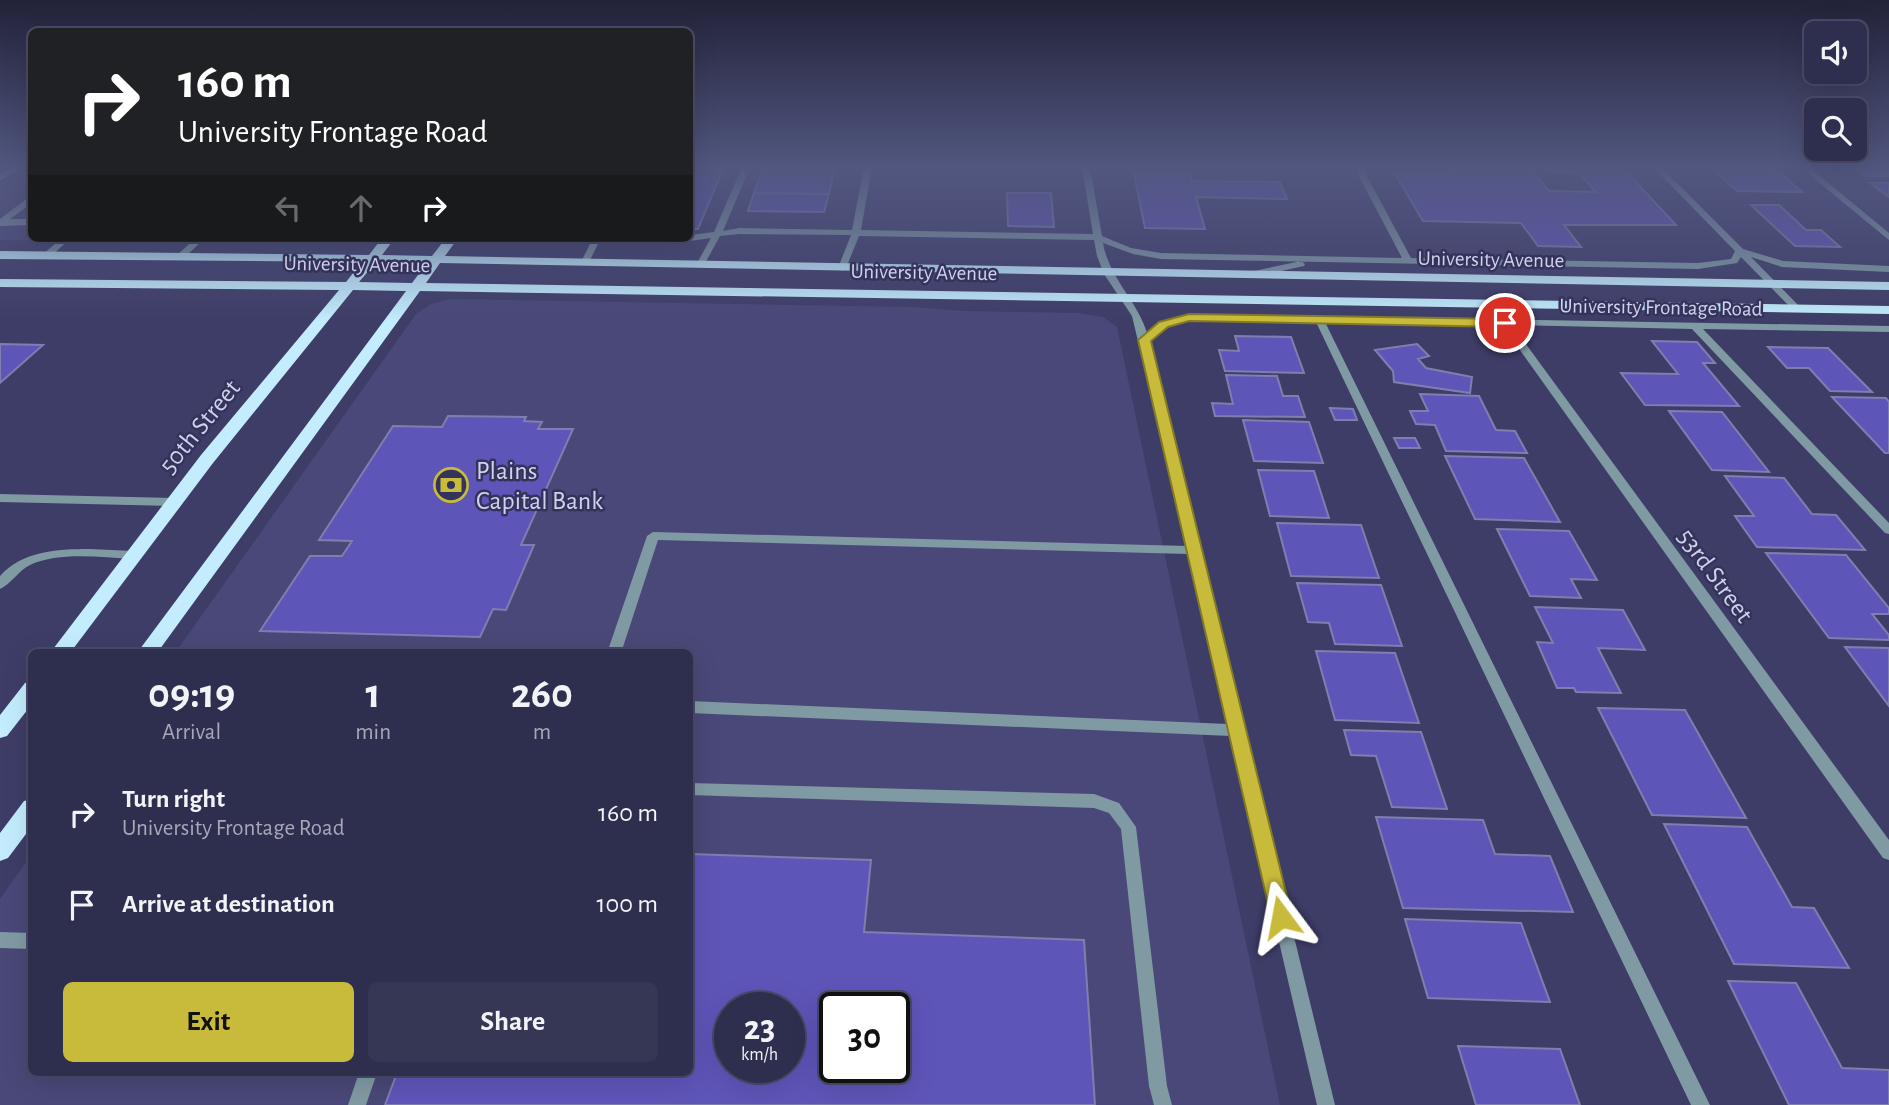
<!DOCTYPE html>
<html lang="en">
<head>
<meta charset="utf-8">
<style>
  :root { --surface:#2e2e4e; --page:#363655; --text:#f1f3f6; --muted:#a7a8b6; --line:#494a66; --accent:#c8bb3b }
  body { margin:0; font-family:"Alegreya Sans",sans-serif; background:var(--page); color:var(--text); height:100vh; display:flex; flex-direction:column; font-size:26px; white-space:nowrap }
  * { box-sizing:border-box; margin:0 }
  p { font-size:23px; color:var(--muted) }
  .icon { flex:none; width:38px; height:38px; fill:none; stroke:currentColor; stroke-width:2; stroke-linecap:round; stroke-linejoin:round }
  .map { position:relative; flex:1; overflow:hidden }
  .details { position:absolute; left:28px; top:649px; width:665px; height:427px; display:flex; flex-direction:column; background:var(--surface); border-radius:10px; box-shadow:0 7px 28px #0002,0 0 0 2px var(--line) }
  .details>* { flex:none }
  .hud { position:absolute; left:28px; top:28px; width:665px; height:214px; border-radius:10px; box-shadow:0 7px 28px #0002,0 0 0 2px var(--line); background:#202124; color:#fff; overflow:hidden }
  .fabs { position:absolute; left:1804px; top:21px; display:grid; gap:14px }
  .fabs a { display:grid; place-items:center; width:63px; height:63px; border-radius:10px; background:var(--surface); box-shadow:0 7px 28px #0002,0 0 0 2px var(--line); font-size:35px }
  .speed { position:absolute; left:714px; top:992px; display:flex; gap:14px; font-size:35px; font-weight:700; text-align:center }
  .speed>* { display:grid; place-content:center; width:91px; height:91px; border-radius:50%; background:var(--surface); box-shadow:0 7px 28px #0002,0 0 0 2px var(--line); line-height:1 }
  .speed small { font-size:18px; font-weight:400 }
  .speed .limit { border:4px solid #111; border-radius:10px; background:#fff; color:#111 }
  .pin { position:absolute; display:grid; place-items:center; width:60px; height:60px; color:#fff; margin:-30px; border:4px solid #fff; border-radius:50%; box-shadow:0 2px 7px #0007 }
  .me { position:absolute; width:77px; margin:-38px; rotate:347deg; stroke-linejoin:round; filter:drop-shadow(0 0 5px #0008) }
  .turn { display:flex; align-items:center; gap:24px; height:147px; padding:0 35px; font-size:32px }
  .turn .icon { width:91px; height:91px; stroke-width:2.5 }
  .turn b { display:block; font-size:49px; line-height:60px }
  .lanes { display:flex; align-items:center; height:66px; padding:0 35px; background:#0003; justify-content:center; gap:35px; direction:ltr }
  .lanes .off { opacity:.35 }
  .eta { display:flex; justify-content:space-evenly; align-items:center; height:119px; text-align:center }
  .eta b { font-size:42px; font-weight:700; line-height:49px }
  .primary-button { display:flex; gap:14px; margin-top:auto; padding:14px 35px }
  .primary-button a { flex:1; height:80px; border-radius:10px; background:var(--accent); color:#111; font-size:28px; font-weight:700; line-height:80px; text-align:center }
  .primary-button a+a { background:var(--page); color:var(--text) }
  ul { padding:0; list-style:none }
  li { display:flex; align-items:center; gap:21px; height:91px; padding:0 35px }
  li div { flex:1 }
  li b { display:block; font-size:26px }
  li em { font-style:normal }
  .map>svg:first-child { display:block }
  .built { fill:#494878; fill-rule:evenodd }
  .building { fill:#5e55b9; stroke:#7e7fae; stroke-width:2; fill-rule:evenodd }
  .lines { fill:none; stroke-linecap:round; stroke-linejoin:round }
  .minor { fill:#809aa4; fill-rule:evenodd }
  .major { fill:#c3edfe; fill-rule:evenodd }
  .route { fill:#c8bb3b; stroke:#827a26; stroke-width:2 }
  .labels { text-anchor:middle; stroke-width:5; stroke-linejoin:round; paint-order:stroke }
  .far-street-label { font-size:21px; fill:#d0d1ec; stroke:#34335c }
  .street-label { font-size:26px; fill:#d0d1ec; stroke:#34335c }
  .poi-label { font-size:26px; fill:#d0d1ec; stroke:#34335c; text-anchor:start }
</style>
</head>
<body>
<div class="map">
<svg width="1889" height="1105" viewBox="0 0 1889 1105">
  <rect width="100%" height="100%" fill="#3e3d68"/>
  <path class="built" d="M25 167H31L32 238H166L160 243 0 240V184Z
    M450 299 912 307 964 311 1078 313 1103 317 1117 327 1280 1105H0V899L31 855 32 1073H690V653H175L416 314 431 304ZM730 1008H789V1068H730ZM835 1008H894V1068H835Z"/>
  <path class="building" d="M690 167H724L698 229H690Z
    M763 167H835L829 194 754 193Z
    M1446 167H1529L1549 191 1596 192 1579 173 1552 172 1547 167H1622L1676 225H1564L1581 247 1538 246 1521 223 1423 221 1394 172 1451 173Z
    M1853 167H1889V176H1865Z
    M1712 168 1775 169 1802 192 1737 191Z
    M1134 174H1190L1192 181 1280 182 1287 199 1196 197 1205 229 1145 228Z
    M1870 183H1889V197Z
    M754 193 829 194 824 212 748 211Z
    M1007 193H1051L1054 227 1008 226Z
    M1751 205H1779L1806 230H1821L1840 247 1795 246Z
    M1235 336 1291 337 1304 373 1225 371 1219 350 1239 351Z
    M1652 341 1697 342 1715 363H1703L1739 406 1645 405 1621 373 1678 374Z
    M0 344 43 345 0 383Z
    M1417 344 1429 356 1418 359 1426 368 1472 377 1470 393 1394 382 1393 371 1375 350Z
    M1768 347 1828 348 1872 392 1830 391 1809 368H1787Z
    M1226 375 1277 376 1283 396H1298L1305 417 1215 416 1212 403 1233 404Z
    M1420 394 1479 396 1496 430 1515 431 1527 453 1446 451 1435 425 1416 424 1410 411H1428Z
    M1832 397 1886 398 1889 402V453H1885Z
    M1330 408 1353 409 1357 420H1335Z
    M1669 411 1722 412 1769 472 1712 470Z
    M448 416 526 417 524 421 542 422 538 429H573L521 545H534L506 610 493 609 480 637 260 631 310 556H342L352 541 319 540 393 426 442 427Z
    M1243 420 1309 422 1323 463 1254 461Z
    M1394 438H1415L1420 448H1399Z
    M1445 456 1524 458 1560 522 1475 519Z
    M1258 470 1314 471 1329 518 1270 516Z
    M1725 476 1784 478 1812 514 1836 515 1865 550 1757 547 1735 516H1754Z
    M1277 523 1361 525 1379 578 1291 576Z
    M1497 529 1569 531 1597 580 1571 579 1581 598 1530 596Z
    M1766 553 1846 555 1889 608V614H1872L1889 635V640L1829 638Z
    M1297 583 1381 585 1402 646 1335 644 1329 623 1308 622Z
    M1535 607 1623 610 1645 650 1598 648 1621 693 1576 692 1574 688H1557L1537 642 1553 643Z
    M1845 647 1889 648V706Z
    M1316 651 1395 653 1419 723 1335 720Z
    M1598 708 1685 710 1746 818 1652 815Z
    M1344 730 1421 732 1447 809 1392 807 1376 756 1351 755Z
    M1376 817 1483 820 1495 854 1550 856 1573 912 1403 908Z
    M1664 824 1747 827 1792 907 1814 908 1849 968 1734 964Z
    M690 854 871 860 864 932 1084 940 1095 1105H385L397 1073H690ZM730 1008H789V1068H730ZM835 1008H894V1068H835Z
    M1405 919 1521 923 1550 1002 1428 998Z
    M1728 981 1796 983 1842 1068 1889 1070V1105H1789Z
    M1458 1046 1560 1049 1580 1105H1476Z"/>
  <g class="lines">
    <path class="minor" d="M12 167H21L0 181V175Z
      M742 167H750L723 231 739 228 852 230 864 167H872L861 230 1093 234 1082 167H1090L1102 236 1131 248 1161 253 1402 258 1354 167H1362L1411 258 1698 263 1731 259 1735 251 1653 167H1661L1743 249 1783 261 1889 266V272L1782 267 1751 257 1799 306 1801 308 1796 311 1793 310 1741 257 1737 263 1698 269 1161 259 1133 254 1103 243C1109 278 1137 300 1147 333L1160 323 1189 314 1889 326V332L1703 329 1889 523V534L1885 533 1692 329 1512 325 1889 840V860L1883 858 1502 325 1325 322 1710 1105H1691L1316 322 1190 320 1166 327 1149 341 1335 1105H1317L1231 736 690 713V701L1228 724 1189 554 658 540 621 653H607L647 536 653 532 1187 546 1132 316 1104 274 1097 256 1094 240 859 236 846 268 842 271 838 268 851 235 739 234 720 236 703 267H697L696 265 711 238 690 241 686 238H690V235L714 232Z
      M1800 167H1809L1889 233V240Z
      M29 197H32V203L10 219H32V225L0 226V219Z
      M62 238H71L49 258H43V254Z
      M196 238H205L184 258H178V254Z
      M593 238H601L588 264H582L581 262Z
      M1301 261 1305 264 1304 266 1254 277 1249 274 1254 271Z
      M0 494 174 498 180 502 174 506 0 502Z
      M89 549 134 551 140 555 134 559C101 558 61 551 30 565 18 571 11 584 0 589V576C22 551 57 549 89 549Z
      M690 783 1094 794 1119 803 1136 827 1167 1086 1172 1105H1154L1149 1086 1121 829 1109 813 1094 808 690 795Z
      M0 932 32 933V949L0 948Z
      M359 1073H377L366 1105H348Z"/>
    <path class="major" d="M382 238H395L382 255 432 256 446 238H458L445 256 1889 282V290L440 263 426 283 1889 306V314L420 291 157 653H137L406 291 353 290 213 463 70 653H50L201 455 339 290 0 287V279L346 282 362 262 0 259V251L369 255ZM376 262 427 263 412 283 359 282Z
      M32 681V704L7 736 0 738V715L25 683Z
      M32 799V826L8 858 0 861V833L24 801Z"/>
  </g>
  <linearGradient id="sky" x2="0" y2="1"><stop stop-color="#222239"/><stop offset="0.52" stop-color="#525780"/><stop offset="1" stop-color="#525780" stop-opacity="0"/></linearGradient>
  <rect width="1889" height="322" fill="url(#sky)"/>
  <path class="route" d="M1189 314 1505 319 1512 323 1505 327 1189 321 1168 327 1151 341 1292 917 1289 925 1281 928 1274 925 1271 917 1138 340 1159 322Z"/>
  <defs>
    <g id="bank-ring" transform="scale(1.75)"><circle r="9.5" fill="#34335c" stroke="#c8bb3b" stroke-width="1.5"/><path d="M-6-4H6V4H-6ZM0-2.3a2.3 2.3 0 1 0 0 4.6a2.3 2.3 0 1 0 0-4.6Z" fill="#c8bb3b"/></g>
  </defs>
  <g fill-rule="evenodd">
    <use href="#bank-ring" x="451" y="485"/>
  </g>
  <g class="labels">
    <g class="far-street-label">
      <text transform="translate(1491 259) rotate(1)" y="7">University Avenue</text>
      <text transform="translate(357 264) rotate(1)" y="7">University Avenue</text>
      <text transform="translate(924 272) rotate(1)" y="7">University Avenue</text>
      <text transform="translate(1661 307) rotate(1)" y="7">University Frontage Road</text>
    </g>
    <g class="street-label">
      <text transform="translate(199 426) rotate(-51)" y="9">50th Street</text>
      <text transform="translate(1716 575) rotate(54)" y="9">53rd Street</text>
    </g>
    <g class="poi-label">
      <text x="476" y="479">Plains<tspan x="476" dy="30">Capital Bank</tspan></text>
    </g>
  </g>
</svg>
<div class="fabs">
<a><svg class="icon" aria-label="sound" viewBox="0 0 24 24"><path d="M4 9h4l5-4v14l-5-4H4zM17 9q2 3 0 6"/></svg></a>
<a><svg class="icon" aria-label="search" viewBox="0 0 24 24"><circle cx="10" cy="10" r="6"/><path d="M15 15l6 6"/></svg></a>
</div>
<div class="speed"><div>23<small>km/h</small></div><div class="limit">30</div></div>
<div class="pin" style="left:1505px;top:323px;background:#d93025"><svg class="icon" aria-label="arrive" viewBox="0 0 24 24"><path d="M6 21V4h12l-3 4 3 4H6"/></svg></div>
<svg class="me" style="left:1281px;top:917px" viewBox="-20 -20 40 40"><path d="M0-17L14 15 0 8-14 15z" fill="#c8bb3b" stroke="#fff" stroke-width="4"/></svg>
<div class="hud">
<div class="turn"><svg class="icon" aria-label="right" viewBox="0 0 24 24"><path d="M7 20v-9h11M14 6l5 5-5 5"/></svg><div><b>160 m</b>University Frontage Road</div></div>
<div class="lanes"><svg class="icon off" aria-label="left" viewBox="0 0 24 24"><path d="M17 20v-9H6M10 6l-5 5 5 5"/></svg><svg class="icon off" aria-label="ahead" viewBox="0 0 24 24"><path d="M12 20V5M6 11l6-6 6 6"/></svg><svg class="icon" aria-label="right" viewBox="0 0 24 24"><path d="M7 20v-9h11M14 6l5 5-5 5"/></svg></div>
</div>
<section class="details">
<div class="eta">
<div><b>09:19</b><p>Arrival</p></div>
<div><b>1</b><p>min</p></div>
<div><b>260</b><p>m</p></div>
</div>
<ul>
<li><svg class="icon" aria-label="right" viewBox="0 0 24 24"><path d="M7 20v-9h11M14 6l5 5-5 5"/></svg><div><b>Turn right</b><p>University Frontage Road</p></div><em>160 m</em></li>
<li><svg class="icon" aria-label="arrive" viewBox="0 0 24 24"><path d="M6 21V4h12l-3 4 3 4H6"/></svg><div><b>Arrive at destination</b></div><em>100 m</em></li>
</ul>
<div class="primary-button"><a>Exit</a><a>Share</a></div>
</section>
</div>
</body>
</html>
